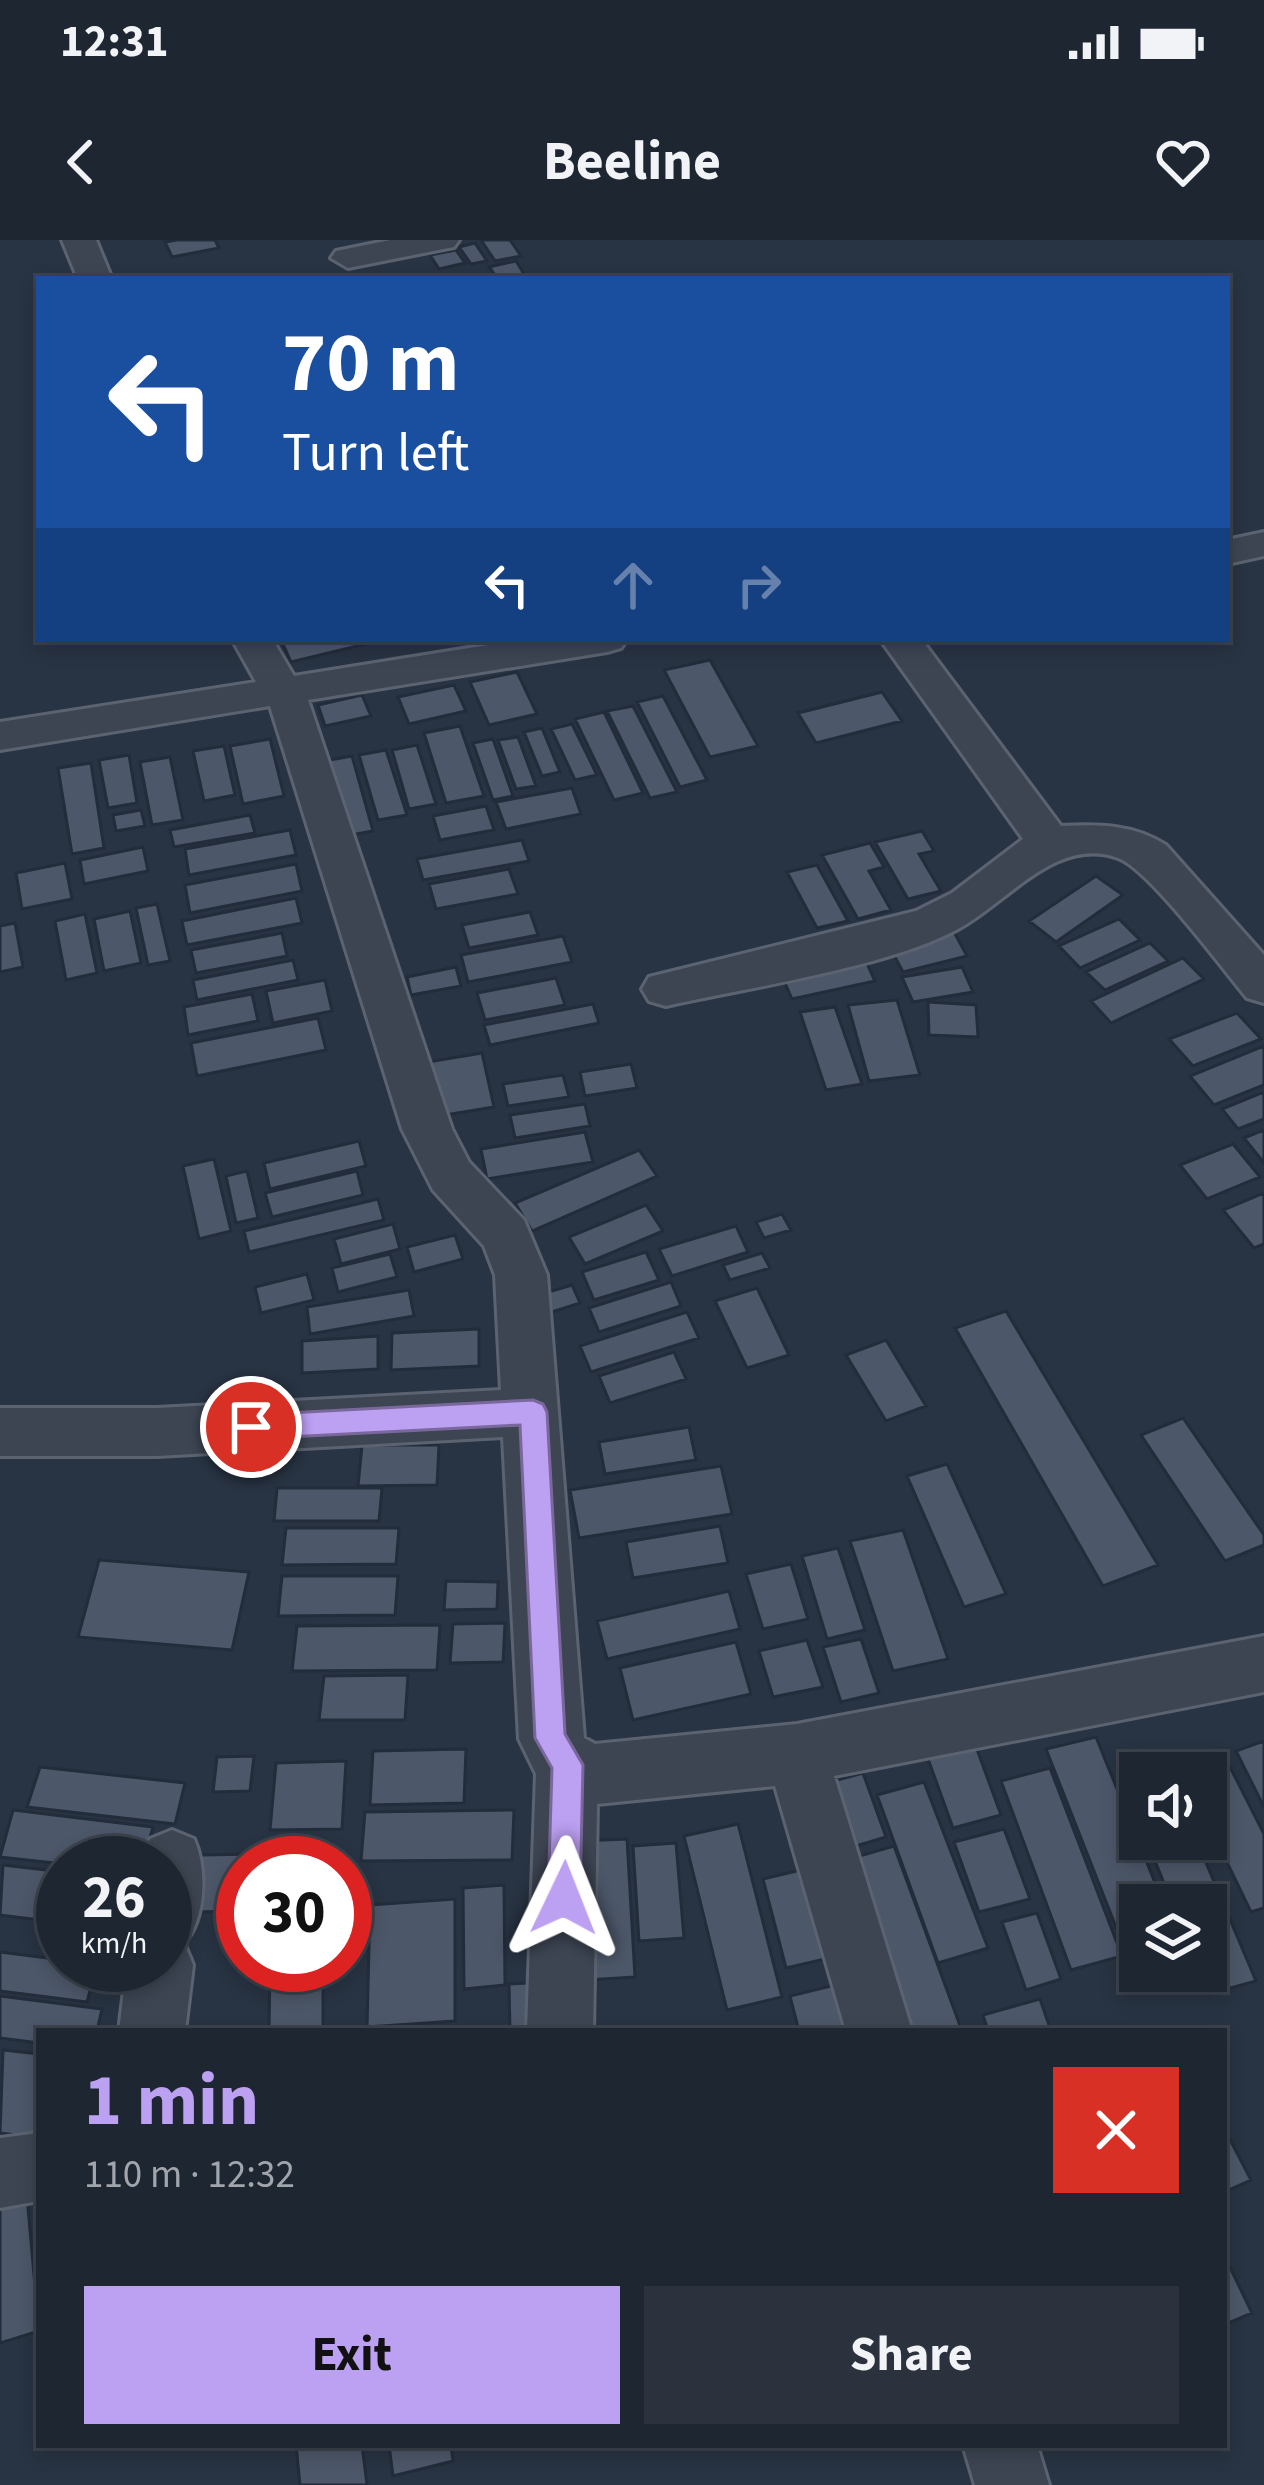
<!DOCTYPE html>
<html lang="en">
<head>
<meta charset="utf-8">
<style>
  :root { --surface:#1e2632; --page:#2b323e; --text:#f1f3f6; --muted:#a1a5ac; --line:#3c434d; --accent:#bca0f2 }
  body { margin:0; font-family:"Source Sans 3",sans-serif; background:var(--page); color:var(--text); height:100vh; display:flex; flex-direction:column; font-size:45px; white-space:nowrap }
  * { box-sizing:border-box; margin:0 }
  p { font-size:39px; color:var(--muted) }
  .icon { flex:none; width:66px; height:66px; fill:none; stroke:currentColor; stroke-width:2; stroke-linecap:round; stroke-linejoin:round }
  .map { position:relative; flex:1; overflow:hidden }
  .side { position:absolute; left:36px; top:1788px; width:1191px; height:420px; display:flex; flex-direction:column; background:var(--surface); border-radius:0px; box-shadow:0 6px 18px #0003,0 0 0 3px var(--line) }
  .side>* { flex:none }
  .guide { position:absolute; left:36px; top:36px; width:1194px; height:366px; border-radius:0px; box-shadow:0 6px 18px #0003,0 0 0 3px var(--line); background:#1a4fa0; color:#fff; overflow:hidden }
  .fabs { position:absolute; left:1119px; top:1512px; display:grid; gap:24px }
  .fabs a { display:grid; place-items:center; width:108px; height:108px; border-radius:0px; background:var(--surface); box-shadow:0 6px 18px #0003,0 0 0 3px var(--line); font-size:60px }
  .speed { position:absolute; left:36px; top:1596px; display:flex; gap:24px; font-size:60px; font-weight:700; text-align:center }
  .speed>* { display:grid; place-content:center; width:156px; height:156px; border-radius:50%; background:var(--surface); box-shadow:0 6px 18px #0003,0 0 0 3px var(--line); line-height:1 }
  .speed small { font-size:30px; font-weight:400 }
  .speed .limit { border:18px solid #d22; background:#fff; color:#111 }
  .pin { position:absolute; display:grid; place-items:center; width:102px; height:102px; color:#fff; margin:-51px; border:6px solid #fff; border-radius:50%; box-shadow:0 3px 12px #0007 }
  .me { position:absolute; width:132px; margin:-66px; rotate:2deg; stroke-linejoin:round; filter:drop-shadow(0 0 9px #0008) }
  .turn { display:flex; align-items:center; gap:42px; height:252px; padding:0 48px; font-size:54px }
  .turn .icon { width:156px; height:156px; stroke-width:2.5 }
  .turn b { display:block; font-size:84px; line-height:102px }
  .lanes { display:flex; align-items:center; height:114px; padding:0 48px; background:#0003; justify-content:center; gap:60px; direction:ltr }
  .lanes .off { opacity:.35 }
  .round { display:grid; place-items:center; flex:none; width:126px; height:126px; border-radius:0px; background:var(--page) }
  .head { display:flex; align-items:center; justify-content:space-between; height:204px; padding:0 48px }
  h1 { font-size:72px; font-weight:700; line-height:90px; color:var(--accent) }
  .action { display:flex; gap:24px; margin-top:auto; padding:24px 48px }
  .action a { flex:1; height:138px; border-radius:0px; background:var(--accent); color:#111; font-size:48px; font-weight:700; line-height:138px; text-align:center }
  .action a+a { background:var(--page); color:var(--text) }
  .status { display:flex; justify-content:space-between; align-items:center; height:84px; padding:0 60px; background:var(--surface); direction:ltr }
  .status svg { height:33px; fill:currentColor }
  header { display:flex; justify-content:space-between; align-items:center; height:156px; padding:0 48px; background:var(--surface); font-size:54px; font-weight:700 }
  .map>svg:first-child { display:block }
  .building { fill:#4c5769; stroke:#232c3a; stroke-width:3 }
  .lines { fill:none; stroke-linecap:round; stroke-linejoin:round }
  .minor-casing { stroke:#5b6370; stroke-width:6 }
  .minor { fill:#3d4553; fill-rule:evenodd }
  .route { fill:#bca0f2; stroke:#7a689d; stroke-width:3 }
</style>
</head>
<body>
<div class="status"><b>12:31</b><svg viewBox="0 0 49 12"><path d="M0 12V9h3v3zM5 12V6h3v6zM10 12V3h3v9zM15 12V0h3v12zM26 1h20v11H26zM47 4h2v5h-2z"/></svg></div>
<header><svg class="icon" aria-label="back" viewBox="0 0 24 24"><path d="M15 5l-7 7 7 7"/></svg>Beeline<svg class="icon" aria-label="heart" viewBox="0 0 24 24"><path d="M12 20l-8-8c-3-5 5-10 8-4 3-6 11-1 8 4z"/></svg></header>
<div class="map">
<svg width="1264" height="2245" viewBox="0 0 1264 2245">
  <rect width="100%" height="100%" fill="#283343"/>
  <path class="building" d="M177 0H215L219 8 172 17 165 2Z
    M481 0H510L521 16 495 21Z
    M475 3 487 21 471 24 459 7Z
    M456 10 465 23 439 29 430 15Z
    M516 21 527 39H498L489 27Z
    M303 399H382V400L291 422 283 404Z
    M710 420 758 506 710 517 664 430Z
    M517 432 537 474 489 485 470 442Z
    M454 445 466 471 409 484 398 457Z
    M882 452 902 481 816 503 798 473Z
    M362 455 371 476 325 486 318 465Z
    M663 456 707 540 680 547 637 462Z
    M633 466 677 552 650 558 607 471Z
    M604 472 643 553 614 560 575 479Z
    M572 484 597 535 575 540 551 489Z
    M460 486 484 556 446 563 424 493Z
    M542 488 560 532 542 536 524 492Z
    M518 497 536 546 516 549 498 500Z
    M270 499 284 556 243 564 230 506Z
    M493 499 513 556 493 560 473 503Z
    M417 505 436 564 409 569 392 510Z
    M224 506 235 555 204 561 193 511Z
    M386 510 407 575 378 580 359 515Z
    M129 515 137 563 108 568 99 520Z
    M352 516 373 591 345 596 324 521Z
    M170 517 183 580 152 585 140 522Z
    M91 523 104 608 72 614 58 528Z
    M572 548 581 574 506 589 496 562Z
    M486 566 494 590 440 600 433 576Z
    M141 570 145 586 116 591 113 575Z
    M250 575 255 593 174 607 170 590Z
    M290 590 296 615 189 635 185 609Z
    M922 591 934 611 919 614 941 651 908 659 875 602Z
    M522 600 529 621 423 640 417 619Z
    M870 603 884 627 869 631 891 670 858 679 822 615Z
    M143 607 148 631 84 644 80 620Z
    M65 623 72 659 22 669 16 633Z
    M296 624 302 651 190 673 185 645Z
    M817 625 848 681 817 688 787 632Z
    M509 629 518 654 436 669 429 644Z
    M1096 636 1123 655 1056 702 1029 681Z
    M296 658 302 683 187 705 182 681Z
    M157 664 170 721 148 725 136 668Z
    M130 671 141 723 104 731 94 679Z
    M530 672 538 695 469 708 462 685Z
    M85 674 97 733 66 740 55 681Z
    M1119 679 1140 700 1080 728 1059 706Z
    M15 683 23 727 0 732V686Z
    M953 690 967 716 903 732 889 706Z
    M282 693 287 716 196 733 191 710Z
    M563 696 572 722 468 742 461 715Z
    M1150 703 1168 721 1105 750 1086 732Z
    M864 717 875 741 792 759 781 734Z
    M1183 718 1204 739 1111 783 1091 761Z
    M293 720 298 740 197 760 193 740Z
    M456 727 461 746 411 755 407 737Z
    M962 727 973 752 913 762 902 737Z
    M556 738 565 765 485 780 477 753Z
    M325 740 332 771 273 783 266 751Z
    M252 754 258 781 188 795 184 767Z
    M897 760 920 835 869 841 848 765Z
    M928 762 976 765 978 797 929 795Z
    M593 764 599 783 490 805 484 785Z
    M835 767 862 844 826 850 800 772Z
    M1237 773 1261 799 1193 826 1169 799Z
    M318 778 326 810 197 836 191 803Z
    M1264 806V845L1214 865 1190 836Z
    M482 813 494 867 439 876 428 822Z
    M631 824 637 848 585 856 580 832Z
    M563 835 569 857 508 866 503 844Z
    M1264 852V879L1238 889 1222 869Z
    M585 864 590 886 515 898 510 875Z
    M1264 890V923L1244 898Z
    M585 892 593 922 487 939 481 909Z
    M359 901 366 926 270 949 264 923Z
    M1233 904 1260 937 1207 959 1180 925Z
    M639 910 657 936 532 991 515 963Z
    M214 919 231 991 199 999 183 926Z
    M247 931 258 978 236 983 226 936Z
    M357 931 363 955 272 977 265 953Z
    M1264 953V1004L1254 1008 1223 970Z
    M378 959 384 980 249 1012 244 991Z
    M646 965 663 991 585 1024 569 997Z
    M782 974 791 990 764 998 756 982Z
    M393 984 400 1009 341 1024 334 999Z
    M736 986 748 1012 672 1036 659 1009Z
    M455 995 463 1019 414 1032 407 1007Z
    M646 1012 659 1040 594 1060 582 1032Z
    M762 1013 770 1028 730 1040 723 1025Z
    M390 1014 397 1037 338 1052 332 1028Z
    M307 1034 314 1060 261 1073 255 1047Z
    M671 1042 681 1066 599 1092 589 1068Z
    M572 1045 580 1063 546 1074 538 1055Z
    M757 1048 789 1115 747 1128 715 1061Z
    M409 1050 414 1076 310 1094 307 1067Z
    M1006 1071 1158 1325 1103 1346 955 1088Z
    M687 1072 699 1098 591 1132 580 1106Z
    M479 1089V1126L391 1130 392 1093Z
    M378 1096V1129L302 1133V1101Z
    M886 1100 926 1166 886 1181 846 1115Z
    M674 1112 686 1139 610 1163 599 1136Z
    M1183 1178 1264 1295V1305L1225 1321 1141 1195Z
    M689 1187 696 1220 605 1234 599 1202Z
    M362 1205H439L437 1245 358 1246Z
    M947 1224 1006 1354 964 1367 907 1236Z
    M721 1226 732 1274 579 1298 570 1250Z
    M277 1248H382L379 1281H274Z
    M720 1286 728 1323 633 1338 626 1302Z
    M286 1288H399L396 1324 282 1325Z
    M903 1290 948 1419 893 1431 850 1301Z
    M838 1308 865 1390 827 1399 802 1316Z
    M99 1320 249 1332 232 1410 78 1397Z
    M791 1324 808 1379 763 1389 746 1334Z
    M282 1336H398L395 1375 278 1376Z
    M446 1341 498 1342 497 1369 444 1370Z
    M729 1351 740 1389 607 1419 597 1381Z
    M505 1383 503 1422 450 1423 453 1384Z
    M440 1385 437 1430 292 1431 297 1386Z
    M861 1399 879 1453 841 1462 823 1407Z
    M807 1400 823 1447 773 1457 759 1411Z
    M736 1402 751 1454 633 1480 620 1428Z
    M408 1435 405 1480H319L324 1436Z
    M1096 1497 1164 1665H1140V1731H1159L1136 1738 1046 1509Z
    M1264 1501V1567L1236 1511Z
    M975 1504 1001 1575 953 1588 927 1516Z
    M466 1509 464 1563 370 1565 373 1511Z
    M254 1516 250 1551 213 1552 217 1517Z
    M346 1521 342 1589 270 1590 276 1523Z
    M40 1527 185 1543 175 1584 27 1567Z
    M1230 1527 1264 1594V1668L1251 1672 1206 1579V1535Z
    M1050 1528 1122 1716 1071 1730 1001 1541Z
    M863 1533 886 1597 846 1609 823 1544Z
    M924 1542 988 1708 938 1723 877 1555Z
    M13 1570 153 1587 143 1623 63 1624 0 1617Z
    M514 1570 512 1620 361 1621 365 1572Z
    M738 1584 782 1757 727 1770 684 1596Z
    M1004 1589 1030 1659 979 1672 954 1602Z
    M627 1599 635 1737 587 1740 581 1601Z
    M1146 1599H1196L1256 1741 1209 1754 1200 1731H1206V1665H1173Z
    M676 1603 684 1698 639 1701 633 1606Z
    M894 1606 962 1791H909L849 1619Z
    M312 1613 311 1623H243V1671L195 1672 201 1615Z
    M3 1625 63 1632V1683L0 1675Z
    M813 1627 838 1716 786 1728 763 1639Z
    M504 1645 505 1745 464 1749 463 1648Z
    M455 1659V1781L367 1787 370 1665Z
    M1037 1673 1061 1739 1026 1750 1002 1682Z
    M0 1712 63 1720V1725H97L87 1762 0 1751Z
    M270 1725H323V1791H269Z
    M548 1742 549 1791H510L509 1744Z
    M843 1743 857 1791H799L790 1756Z
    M0 1756 102 1769 97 1791H39V1803L0 1798Z
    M1040 1759 1051 1791H988L983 1775Z
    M3 1810 39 1814V1898L0 1893Z
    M1224 1888 1251 1940 1224 1952Z
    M27 1956 39 2091 0 2103V1964Z
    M1224 2015 1252 2073 1224 2085Z
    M296 2205H362L367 2245H300Z
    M389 2205H451L453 2221 393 2236Z"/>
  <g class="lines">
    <g class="minor-casing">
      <path id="minor" d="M62 0H96L112 39H78Z
        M390 0H459L454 7 348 28 331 18 336 11Z
        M1264 292V316L1227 324V300Z
        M232 399H272L294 436 525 399H627L621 408 607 412 308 460 452 889 469 922 524 980 547 1035 584 1498 595 1504 797 1484 1264 1396V1452L834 1536 912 1791H846L775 1546 597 1564 593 1791H527L536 1534 519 1499 503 1197 157 1216H0V1168H157L501 1150 495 1035 484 1006 433 950 402 889 270 466 0 510V482L256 442Z
        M880 399H921L1061 586C1098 584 1133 584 1166 605L1264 715V763L1247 758C1222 728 1149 629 1118 618 1057 595 1007 663 958 689 886 728 749 747 666 766L649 761 642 749 649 737 916 671 952 653 1023 599Z
        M172 1590 194 1599C207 1628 206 1679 184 1703L193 1725 185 1791H119L127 1725H165V1623H140L150 1599Z
        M39 1893V1961L0 1968V1898Z
        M963 2205H1037L1049 2245H975Z"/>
    </g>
    <use href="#minor" class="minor"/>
  </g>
  <path class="route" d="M533 1160 543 1164 547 1172 565 1494 583 1525 580 1658 575 1669 564 1674 553 1669 548 1658 552 1528 535 1498 520 1185 251 1199 241 1195 237 1187 241 1178 251 1175Z"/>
</svg>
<div class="fabs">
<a><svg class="icon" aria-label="sound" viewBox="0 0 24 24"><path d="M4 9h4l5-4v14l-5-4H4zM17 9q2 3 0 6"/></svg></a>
<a><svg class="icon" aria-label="layers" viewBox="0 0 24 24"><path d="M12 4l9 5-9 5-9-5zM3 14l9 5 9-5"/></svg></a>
</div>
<div class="speed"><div>26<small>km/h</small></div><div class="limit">30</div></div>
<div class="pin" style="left:251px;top:1187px;background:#d93025"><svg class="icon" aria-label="arrive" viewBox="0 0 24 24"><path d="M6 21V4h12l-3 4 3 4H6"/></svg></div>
<svg class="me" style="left:564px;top:1658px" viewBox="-20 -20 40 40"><path d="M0-17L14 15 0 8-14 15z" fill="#bca0f2" stroke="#fff" stroke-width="4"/></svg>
<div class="guide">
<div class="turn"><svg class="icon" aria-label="left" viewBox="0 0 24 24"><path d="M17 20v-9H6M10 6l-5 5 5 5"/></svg><div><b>70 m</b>Turn left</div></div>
<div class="lanes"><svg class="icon" aria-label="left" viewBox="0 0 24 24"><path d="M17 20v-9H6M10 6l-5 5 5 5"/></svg><svg class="icon off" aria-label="ahead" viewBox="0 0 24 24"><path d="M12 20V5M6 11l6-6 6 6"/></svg><svg class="icon off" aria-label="right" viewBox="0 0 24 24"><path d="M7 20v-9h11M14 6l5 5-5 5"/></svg></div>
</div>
<section class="side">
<div class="head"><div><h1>1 min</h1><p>110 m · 12:32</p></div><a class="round" style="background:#d93025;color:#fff"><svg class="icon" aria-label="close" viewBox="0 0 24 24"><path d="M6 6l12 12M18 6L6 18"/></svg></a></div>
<div class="action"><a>Exit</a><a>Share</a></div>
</section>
</div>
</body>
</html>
